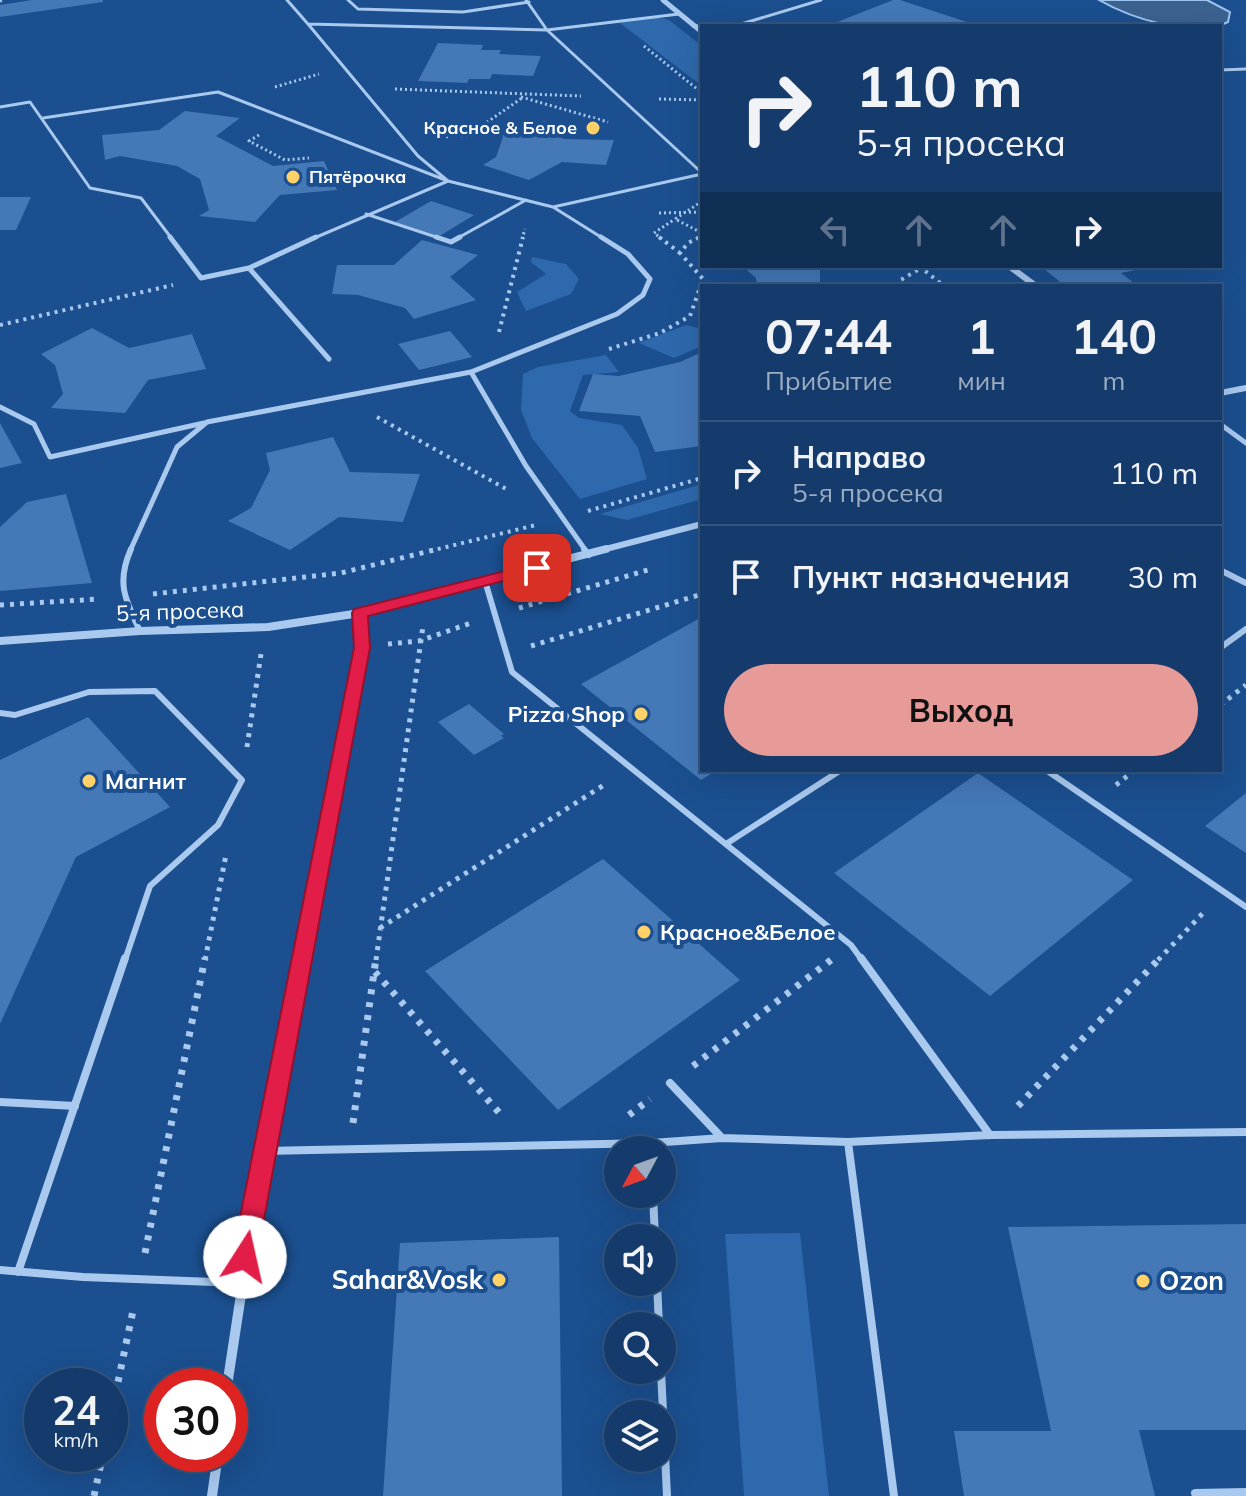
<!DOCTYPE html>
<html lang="ru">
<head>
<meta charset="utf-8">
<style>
  :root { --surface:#143b6b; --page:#1d4271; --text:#f1f3f6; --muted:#9dadc1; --line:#33557e; --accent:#e69b98 }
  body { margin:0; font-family:Mulish,sans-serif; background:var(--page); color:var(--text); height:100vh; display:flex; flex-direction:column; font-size:30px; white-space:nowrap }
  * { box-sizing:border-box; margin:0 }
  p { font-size:26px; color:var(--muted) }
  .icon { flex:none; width:44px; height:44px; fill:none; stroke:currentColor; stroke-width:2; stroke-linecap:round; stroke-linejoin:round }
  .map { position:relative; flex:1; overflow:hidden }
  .details { position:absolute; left:700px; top:284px; width:522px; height:488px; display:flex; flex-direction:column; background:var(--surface); border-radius:0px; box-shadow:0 8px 32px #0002,0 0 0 2px var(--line) }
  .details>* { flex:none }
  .top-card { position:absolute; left:700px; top:24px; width:522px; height:244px; border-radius:0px; box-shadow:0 8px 32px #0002,0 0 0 2px var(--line); background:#143b6b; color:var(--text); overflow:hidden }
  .needle { width:52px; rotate:229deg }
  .fabs { position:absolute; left:604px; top:1136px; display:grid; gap:16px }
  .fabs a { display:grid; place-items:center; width:72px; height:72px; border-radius:50%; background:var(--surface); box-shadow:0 8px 32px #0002,0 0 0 2px var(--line); font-size:40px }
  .speed { position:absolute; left:24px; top:1368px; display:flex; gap:16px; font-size:40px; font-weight:700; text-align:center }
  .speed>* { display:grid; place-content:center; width:104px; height:104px; border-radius:50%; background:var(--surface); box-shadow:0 8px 32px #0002,0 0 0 2px var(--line); line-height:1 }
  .speed small { font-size:20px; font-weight:400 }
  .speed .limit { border:12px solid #d22; background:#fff; color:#111 }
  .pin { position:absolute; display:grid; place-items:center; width:68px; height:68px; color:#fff; margin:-34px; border-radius:16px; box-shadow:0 4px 12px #0006 }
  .me { position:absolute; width:88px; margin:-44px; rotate:10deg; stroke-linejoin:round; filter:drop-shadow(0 0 6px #0008) }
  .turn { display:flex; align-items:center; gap:28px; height:168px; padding:0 24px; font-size:36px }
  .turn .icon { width:104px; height:104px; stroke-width:2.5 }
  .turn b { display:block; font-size:56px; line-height:68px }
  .lanes { display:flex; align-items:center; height:76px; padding:0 24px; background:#0003; justify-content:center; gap:40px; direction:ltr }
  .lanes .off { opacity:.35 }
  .eta { display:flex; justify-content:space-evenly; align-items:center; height:136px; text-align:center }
  .eta b { font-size:48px; font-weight:700; line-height:56px }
  .primary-button { display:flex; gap:16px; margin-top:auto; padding:16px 24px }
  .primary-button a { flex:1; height:92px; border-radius:48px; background:var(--accent); color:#111; font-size:32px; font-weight:700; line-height:92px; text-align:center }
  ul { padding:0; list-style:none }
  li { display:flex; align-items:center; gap:24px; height:104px; padding:0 24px; border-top:2px solid var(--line) }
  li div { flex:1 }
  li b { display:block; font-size:30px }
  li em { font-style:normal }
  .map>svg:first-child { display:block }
  .green { fill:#2e69ad }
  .water { fill:#3c6290; stroke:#9cc4f0; stroke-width:2 }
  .building { fill:#4478b7 }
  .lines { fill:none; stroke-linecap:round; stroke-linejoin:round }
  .path-far3 { stroke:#a9c9ee; stroke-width:3; stroke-dasharray:2 3; stroke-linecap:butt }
  .path-far2 { stroke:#a9c9ee; stroke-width:4; stroke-dasharray:3 5; stroke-linecap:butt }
  .path-far1 { stroke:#a9c9ee; stroke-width:5; stroke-dasharray:4 6; stroke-linecap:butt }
  .path { stroke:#a9c9ee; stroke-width:7; stroke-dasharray:5 8; stroke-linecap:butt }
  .lane-far3 { stroke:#a9c9ee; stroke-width:3 }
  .lane-far2 { stroke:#a9c9ee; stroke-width:5 }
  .lane-far1 { stroke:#a9c9ee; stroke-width:6 }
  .lane { stroke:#a9c9ee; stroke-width:8 }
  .street-far3 { stroke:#a9c9ee; stroke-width:5 }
  .street-far2 { stroke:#a9c9ee; stroke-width:6 }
  .street-far1 { stroke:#a9c9ee; stroke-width:8 }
  .street { stroke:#a9c9ee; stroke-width:10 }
  .route { fill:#e11d48; stroke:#92132f; stroke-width:2 }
  .poi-dot { fill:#ffd166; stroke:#1b4f8f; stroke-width:3 }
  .labels { text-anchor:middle; stroke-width:8; stroke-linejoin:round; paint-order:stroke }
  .far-poi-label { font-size:18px; font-weight:bold; fill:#fff; stroke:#1b4f8f; text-anchor:end }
  .street-label { font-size:22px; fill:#fff; stroke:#1b4f8f }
  .poi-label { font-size:22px; font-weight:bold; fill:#fff; stroke:#1b4f8f; text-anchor:start }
  .near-poi-label { font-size:26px; font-weight:bold; fill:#fff; stroke:#1b4f8f; text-anchor:end }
</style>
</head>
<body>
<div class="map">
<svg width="1246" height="1496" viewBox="0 0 1246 1496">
  <rect width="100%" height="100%" fill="#1b4f8f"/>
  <path class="green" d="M653 16 669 20 702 46V86L620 23Z
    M532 257 566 264 579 279 571 294 526 311 517 292 546 274 531 262Z
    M686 325 702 329V346L674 358 639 343Z
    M606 355 619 372 583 375 570 411 579 418 622 425 638 448 647 479 580 499 532 438 521 410 523 374 538 367Z
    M702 484V499L627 520 600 514Z
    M800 1233 829 1496H744L725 1234Z"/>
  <path class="water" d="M1099 0H1207L1230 12 1228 22C1194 39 1130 18 1099 0Z"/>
  <path class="building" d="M32 0H103V2L0 17V5Z
    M893 0H900L979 26H827Z
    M438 43 483 45 481 50H501L499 54 541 56 533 76 492 74 490 79H469L467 83 418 81Z
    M185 111 240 118 216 136 273 166 324 161 337 190 280 195 255 222 199 216 209 210 200 179 177 166 120 156 105 160 102 135 159 130Z
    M545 121 563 139 614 140 606 165 562 162 529 180 483 165 496 157 503 137 496 129Z
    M0 197H31L16 230H0Z
    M431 201 474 215 438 237 395 222Z
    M422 240 478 255 450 277 476 300 414 319 405 308 358 295 332 294 337 265H394Z
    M742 266H820V286H757L756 278Z
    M1052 266H1150V267L1121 273 1134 283 1065 286 1043 268Z
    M92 328 129 348 192 334 206 369 148 380 125 413 51 408 63 394 55 365 41 354Z
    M450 331 472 357 419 370 398 344Z
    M702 352V446L655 452 640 416 579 411 593 374 619 376 680 362Z
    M0 423 22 463 0 468Z
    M333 437 350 472 420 474 403 522 339 517 290 550 228 521 251 508 270 470 266 453Z
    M66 494 92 583 0 591V527L27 502Z
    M702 617V770H717L701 780 581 684Z
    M469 704 504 734 501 736 504 738 474 755 438 722Z
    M88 717 170 807 76 857 0 1024V760Z
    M978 773 1133 880 990 996 834 873Z
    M1246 793V853L1205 826Z
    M603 859 740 980 558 1110 425 971Z
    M1246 1224V1430H1139L1155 1496H964L954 1431H1051L1008 1227Z
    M559 1237 562 1496H383L400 1243Z"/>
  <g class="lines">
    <path class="path-far3" d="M0 1 4 0
      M644 46 702 93
      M275 87 319 74
      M395 89 581 96
      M521 97 608 122
      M659 99 702 100
      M259 135 249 141 285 160 309 158
      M436 137 467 136 522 98
      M698 204 675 219 702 233
      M659 213 702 212
      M522 239 525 229
      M662 239 654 233 675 219
      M696 239 702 236"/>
    <path class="path-far2" d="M659 237 680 253
      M919 266 944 286
      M897 286 899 281 921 268
      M0 325 173 285
      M499 332 523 237
      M609 349 660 333 690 316 703 279 680 253 688 243 700 237
      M377 417 508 490
      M588 511 702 478
      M430 551 536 525"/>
    <path class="path-far1" d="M153 594 341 573 438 549
      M0 605 99 599
      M519 608 651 569
      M388 644 419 641 471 623
      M531 646 702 594
      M1220 705 1246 685
      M247 747 261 654
      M1116 785 1135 770
      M380 928 607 783
      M205 960 226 855
      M376 960 423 626
      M1158 960 1205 911"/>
    <path class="path" d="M375 972 503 1117
      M693 1066 831 960
      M1018 1106 1160 958
      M629 1115 650 1099
      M353 1123 376 958
      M145 1253 205 958
      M110 1420 134 1306
      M94 1496 103 1454"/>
    <path class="lane-far3" d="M287 0 308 24
      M348 0 358 9 463 12 529 2
      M526 0 547 30 308 24 418 156 448 181 553 207
      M679 14 547 30 702 173
      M738 25 821 0
      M693 26H756
      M1220 70 1246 69
      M0 107 30 102 90 188 141 198 172 239
      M43 118 218 92 448 181 312 239
      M366 214 442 239
      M456 239 526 200
      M604 239 553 207 702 174"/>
    <path class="lane-far2" d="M170 237 201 278 249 268 316 237
      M436 237 451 242 460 237
      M249 268 329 359
      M471 372 526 466 586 551
      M0 407 34 424 50 457 204 423
      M1220 424 1246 443
      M130 551 177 447 207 422 471 372 617 314 643 295 650 279 628 254 601 237"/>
    <path class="lane-far1" d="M131 549C116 583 125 599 140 631
      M584 549 589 555
      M1220 570 1246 583
      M485 581 512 672 851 945 862 960
      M1220 648 1246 629
      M0 713 15 715 89 692 155 691 242 780 218 825 150 886 125 960
      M1046 770 1246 907
      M726 844 841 770"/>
    <path class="lane" d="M861 958 990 1135
      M670 1083 722 1138 848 1142 990 1135 1246 1132
      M0 1102 75 1106
      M848 1142 894 1496
      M651 1143 722 1138
      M263 1151 651 1143V1150
      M653 1194 655 1238
      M0 1270 83 1277 240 1283
      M18 1272 125 958
      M657 1282 659 1326
      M661 1370 667 1496
      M1196 1496 1195 1493 1246 1492"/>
    <path class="street-far3" d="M663 0 702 32"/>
    <path class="street-far2" d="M1009 266 1036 286
      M1220 393 1246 388
      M598 551 702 524"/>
    <path class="street-far1" d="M0 641 140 631 268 627 360 613 606 549
      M301 960 362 648 360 613"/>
    <path class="street" d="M227 1386 263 1151 301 958
      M212 1496 218 1454"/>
  </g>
  <path class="route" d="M537 563 542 565V571L368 616 370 648 257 1257 253 1265 245 1268 236 1265 232 1257 354 648 352 613 354 609Z"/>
  <g class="poi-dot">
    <circle cx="593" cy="128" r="8"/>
    <circle cx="293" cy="177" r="8"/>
    <circle cx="641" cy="714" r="8"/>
    <circle cx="89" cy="781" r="8"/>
    <circle cx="644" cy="932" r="8"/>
    <circle cx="499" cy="1280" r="8"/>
    <circle cx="1143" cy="1281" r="8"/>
  </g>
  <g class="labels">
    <g class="far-poi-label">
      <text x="577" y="134">Красное &amp; Белое</text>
      <text x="309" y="183" text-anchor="start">Пятёрочка</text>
    </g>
    <g class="street-label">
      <text transform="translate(180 611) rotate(-2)" y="8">5-я просека</text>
    </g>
    <g class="poi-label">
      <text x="625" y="722" text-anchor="end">Pizza Shop</text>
      <text x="105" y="789">Магнит</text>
      <text x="660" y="940">Красное&amp;Белое</text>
    </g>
    <g class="near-poi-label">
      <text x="483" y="1289">Sahar&amp;Vosk</text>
      <text x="1159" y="1290" text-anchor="start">Ozon</text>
    </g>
  </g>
</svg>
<div class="fabs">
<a><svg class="needle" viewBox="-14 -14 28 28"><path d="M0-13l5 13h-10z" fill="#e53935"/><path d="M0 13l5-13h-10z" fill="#9dadc1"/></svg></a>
<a><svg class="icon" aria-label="sound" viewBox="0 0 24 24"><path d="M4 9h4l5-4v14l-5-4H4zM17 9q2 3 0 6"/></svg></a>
<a><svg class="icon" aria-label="search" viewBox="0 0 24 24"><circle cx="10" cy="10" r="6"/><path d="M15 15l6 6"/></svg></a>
<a><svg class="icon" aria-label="layers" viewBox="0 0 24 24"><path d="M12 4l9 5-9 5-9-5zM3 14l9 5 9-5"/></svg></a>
</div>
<div class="speed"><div>24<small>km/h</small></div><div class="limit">30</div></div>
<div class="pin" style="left:537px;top:568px;background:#d93025"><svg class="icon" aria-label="arrive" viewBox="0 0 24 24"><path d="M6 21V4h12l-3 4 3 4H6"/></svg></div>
<svg class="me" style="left:245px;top:1257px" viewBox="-20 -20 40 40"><circle r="19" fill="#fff"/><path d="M0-13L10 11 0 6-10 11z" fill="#e11d48"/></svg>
<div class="top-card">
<div class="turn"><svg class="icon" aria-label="right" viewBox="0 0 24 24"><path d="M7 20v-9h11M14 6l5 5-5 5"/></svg><div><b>110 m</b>5-я просека</div></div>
<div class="lanes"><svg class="icon off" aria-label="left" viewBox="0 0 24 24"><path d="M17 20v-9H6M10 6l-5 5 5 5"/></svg><svg class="icon off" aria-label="ahead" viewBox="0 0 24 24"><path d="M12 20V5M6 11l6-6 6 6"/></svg><svg class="icon off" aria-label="ahead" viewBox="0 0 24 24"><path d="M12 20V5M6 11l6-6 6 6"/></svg><svg class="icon" aria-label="right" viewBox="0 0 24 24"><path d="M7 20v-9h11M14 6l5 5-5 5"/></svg></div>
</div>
<section class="details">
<div class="eta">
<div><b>07:44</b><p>Прибытие</p></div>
<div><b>1</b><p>мин</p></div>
<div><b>140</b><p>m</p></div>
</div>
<ul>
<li><svg class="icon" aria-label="right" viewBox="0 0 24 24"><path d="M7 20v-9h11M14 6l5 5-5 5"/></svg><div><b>Направо</b><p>5-я просека</p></div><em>110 m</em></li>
<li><svg class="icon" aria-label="arrive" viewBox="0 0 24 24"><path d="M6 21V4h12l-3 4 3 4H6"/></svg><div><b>Пункт назначения</b></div><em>30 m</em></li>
</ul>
<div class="primary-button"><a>Выход</a></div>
</section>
</div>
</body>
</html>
